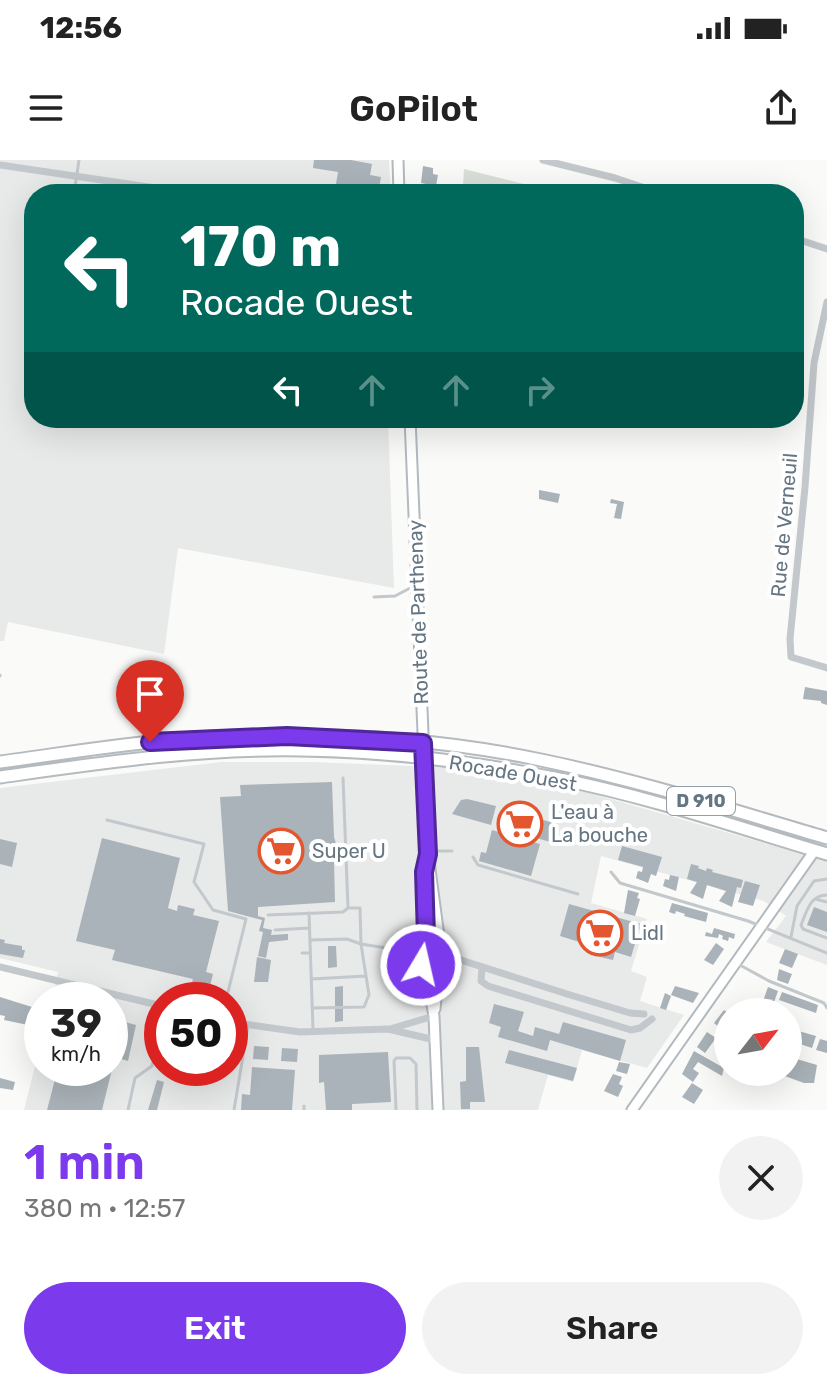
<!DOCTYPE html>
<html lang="en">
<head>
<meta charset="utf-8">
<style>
  :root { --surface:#fff; --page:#f2f2f2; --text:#222; --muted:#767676; --accent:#7c3aed }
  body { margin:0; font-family:Rubik,sans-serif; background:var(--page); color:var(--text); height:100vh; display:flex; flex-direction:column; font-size:30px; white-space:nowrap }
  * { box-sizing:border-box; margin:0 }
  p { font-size:26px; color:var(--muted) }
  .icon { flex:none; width:44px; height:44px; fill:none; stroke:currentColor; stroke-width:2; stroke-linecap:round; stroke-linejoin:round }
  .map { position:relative; height:950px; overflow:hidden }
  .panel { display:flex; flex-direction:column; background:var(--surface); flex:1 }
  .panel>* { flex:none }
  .guide { position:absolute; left:24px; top:24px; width:780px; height:244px; border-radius:32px; box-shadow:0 8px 32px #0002; background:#00695c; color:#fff; overflow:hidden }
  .needle { width:52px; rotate:59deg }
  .controls { position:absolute; left:714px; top:838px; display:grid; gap:16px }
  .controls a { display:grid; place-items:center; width:88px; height:88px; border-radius:50%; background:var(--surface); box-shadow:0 8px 32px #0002; font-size:40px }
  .speed { position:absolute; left:24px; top:822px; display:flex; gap:16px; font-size:40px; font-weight:700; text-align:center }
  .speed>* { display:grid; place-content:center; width:104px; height:104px; border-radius:50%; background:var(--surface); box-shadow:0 8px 32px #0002; line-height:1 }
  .speed small { font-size:20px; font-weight:400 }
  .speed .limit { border:12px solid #d22; background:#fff; color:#111 }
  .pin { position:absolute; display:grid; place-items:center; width:68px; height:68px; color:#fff; margin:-82px -34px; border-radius:50% 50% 50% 0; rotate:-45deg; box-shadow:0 0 8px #0007 }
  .pin .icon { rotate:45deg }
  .me { position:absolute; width:88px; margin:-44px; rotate:9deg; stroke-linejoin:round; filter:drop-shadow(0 0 6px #0008) }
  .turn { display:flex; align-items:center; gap:28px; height:168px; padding:0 24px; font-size:36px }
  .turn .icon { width:104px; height:104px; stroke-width:2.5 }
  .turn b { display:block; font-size:56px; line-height:68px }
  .lanes { display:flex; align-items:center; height:76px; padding:0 24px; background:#0003; justify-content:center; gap:40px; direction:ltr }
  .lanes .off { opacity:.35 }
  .round { display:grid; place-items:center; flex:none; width:84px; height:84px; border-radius:42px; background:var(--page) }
  .head { display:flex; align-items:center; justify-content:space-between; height:136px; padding:0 24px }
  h1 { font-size:48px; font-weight:600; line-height:60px; color:var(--accent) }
  .primary-button { display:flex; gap:16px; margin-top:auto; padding:16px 24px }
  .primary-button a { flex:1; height:92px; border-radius:48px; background:var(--accent); color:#fff; font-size:32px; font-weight:600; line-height:92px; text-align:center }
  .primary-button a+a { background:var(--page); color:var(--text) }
  .status { display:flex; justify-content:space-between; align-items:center; height:56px; padding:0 40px; background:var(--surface); direction:ltr }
  .status svg { height:22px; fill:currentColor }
  header { display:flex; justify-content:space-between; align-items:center; height:104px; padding:0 24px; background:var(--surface); font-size:36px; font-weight:600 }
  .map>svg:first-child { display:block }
  .built { fill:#e8e9e9; fill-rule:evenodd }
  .green { fill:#dadfd7 }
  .building { fill:#aab3b9 }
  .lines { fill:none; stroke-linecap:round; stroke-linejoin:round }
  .secondary-casing { stroke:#b3babf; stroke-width:13 }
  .primary-casing { stroke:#b5babe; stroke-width:15 }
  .service { stroke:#c3c8cc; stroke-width:3 }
  .minor { stroke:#c3c8cc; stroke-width:7 }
  .secondary { stroke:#fff; stroke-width:9 }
  .primary { stroke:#fff; stroke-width:11 }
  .route-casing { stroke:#51269a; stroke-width:20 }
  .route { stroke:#7c3aed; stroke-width:14 }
  .labels { text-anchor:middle; stroke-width:8; stroke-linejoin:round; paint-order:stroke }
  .shield { fill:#fff; stroke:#939fa8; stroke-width:2 }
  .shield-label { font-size:18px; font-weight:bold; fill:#657683 }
  .street-label { font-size:20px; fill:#657683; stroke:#fff }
  .poi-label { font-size:20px; fill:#657683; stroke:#fff; text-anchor:start }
</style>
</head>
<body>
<div class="status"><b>12:56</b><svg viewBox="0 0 49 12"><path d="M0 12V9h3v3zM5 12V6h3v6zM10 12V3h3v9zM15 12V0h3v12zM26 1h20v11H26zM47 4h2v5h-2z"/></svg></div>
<header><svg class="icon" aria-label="menu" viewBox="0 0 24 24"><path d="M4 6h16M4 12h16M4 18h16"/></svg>GoPilot<svg class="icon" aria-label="share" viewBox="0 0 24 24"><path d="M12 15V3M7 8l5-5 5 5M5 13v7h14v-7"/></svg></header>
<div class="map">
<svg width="827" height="950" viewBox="0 0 827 950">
  <rect width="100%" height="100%" fill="#fafaf8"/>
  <path class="built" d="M0 0H389L391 34H34V258H388L394 428 178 388 164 494 8 462 4 481H0Z
    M221 602H313L460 608 583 631 827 701V805L766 782 786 756 764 741 601 696 591 743 647 759 631 811 647 817 640 841 684 855 647 908 582 890 573 922 548 915 538 950H24L42 878V908H110V840H52L58 812 0 798V628ZM162 840H230V908H162Z"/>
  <path class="green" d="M464 9 564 34H492L463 26Z"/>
  <path class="building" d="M314 0H351L372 4 370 15 381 17 378 34H367L368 29 336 24 338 12 313 8Z
    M423 6 433 8V14L438 15 436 26 421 23Z
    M539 330 560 334 558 343 539 339Z
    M611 339 624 342 621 359 614 358 617 344 610 343Z
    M805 527 827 531V545L821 543V541L803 539Z
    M332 622 334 677 338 690 334 701 335 742 258 747V756L265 758 263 768 272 770 271 775 288 774V780L269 782 266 798 258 796 263 772 259 771 262 760 228 751 220 637 241 636 240 625Z
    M467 639 496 646 491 665 452 654 461 640Z
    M509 650 557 664 554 683 504 669Z
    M492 670 540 684 531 716 479 701 481 692 486 693Z
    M102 678 180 698 168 748 177 751 178 745 195 749 193 755 219 761 206 812 213 814 210 826 192 822 193 819 112 800 115 790 76 781Z
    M0 679 17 683 12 707 0 704Z
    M622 686 662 697 656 716 651 714 648 723 636 718 638 711 642 712 643 707 618 700Z
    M691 704 699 706 698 708 706 711 707 708 713 710 712 712 743 720 741 728 737 727 732 747 719 741 726 731 707 725 703 739 690 733 697 722 687 719Z
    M670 715 679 717 676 731 663 726 665 719 669 720Z
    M745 721 760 725 753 746 738 742Z
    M628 730 639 733 637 738 640 739 635 756 624 753Z
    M672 743 708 753 706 762 684 756 685 754 676 751 675 754 669 752Z
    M569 744 641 764 631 797 615 792 613 800 596 796 599 788 560 776Z
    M814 747 827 752V772L807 765Z
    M714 768 735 774 734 779 729 777 728 781 722 779 723 776 719 774 718 778 705 776 706 772 712 774Z
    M0 779 5 780 4 783 22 786V790H25L23 798 0 794Z
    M716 783 724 789 713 805 704 800Z
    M328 786H336L337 807 328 808Z
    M785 789 798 794 792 808 779 803Z
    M257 797 271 800 268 822H254Z
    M779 809 792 814 788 824 777 820Z
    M343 826V861L335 862V827Z
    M675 826 682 828 699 833 693 843 671 835Z
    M768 827 778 831 772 848 762 844Z
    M782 832 818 845 816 853 779 840Z
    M665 833 671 836 666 850 660 848Z
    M0 837 32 847 28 865 4 860 5 856 0 855Z
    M494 844 524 852 518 871 533 876 535 867 559 874 563 862 626 880 620 901 550 880 547 891 498 877 501 867 489 863Z
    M724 850 728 853V861L722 870 714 863Z
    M110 858 136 865 128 901 115 897 102 950H47L58 908H110Z
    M795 870 816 876 812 888 791 881Z
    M707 872 716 878 705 893 697 887Z
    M820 879 827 881V893L816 890Z
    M254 886 269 887 268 900 253 899Z
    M466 887H479L485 942H470V949H461L460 922 466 921Z
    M282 888 298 889 297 902 281 901Z
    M509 890 577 908 573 921 505 903Z
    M694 891 724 908 722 916 698 902 693 909 699 913 693 922 682 914Z
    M388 892 391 942 352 944V950H326L324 922 319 923V895Z
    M790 897 817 905 814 923H804L782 915 783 912H788V898Z
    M619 902 630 904 627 914 616 911Z
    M252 907 295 910 292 950H241L242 934 250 935Z
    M613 914 622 917 619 924 623 926 618 937 604 931Z
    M0 918 15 922 13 930 0 928Z
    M157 920 164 922 157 950H148Z
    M692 923 703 930 694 944 682 937Z"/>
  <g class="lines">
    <g class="secondary-casing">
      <path id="secondary" d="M398 0 399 34
        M410 258 428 694 440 784
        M417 795a14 14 0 1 1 28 0a14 14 0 1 1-28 0Z
        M424 783C433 757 421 728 426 701
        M425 807 434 856 438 950
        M435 849 439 806
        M632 950 815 690"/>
    </g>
    <g class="primary-casing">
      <path id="primary" d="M0 602C60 594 120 584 180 579 299 571 424 575 541 600 638 620 732 650 827 678
        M0 617C100 603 200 588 301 590 388 591 474 602 559 619 650 637 739 668 827 694"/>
    </g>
    <path class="service" d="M74 34 79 0
      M374 437 395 436 414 426
      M0 515V516
      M343 618 348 748
      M107 660 204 684 194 722 213 750 246 759 226 840
      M431 691H452
      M473 697 478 705 578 734
      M611 712 620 723 748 761 827 793
      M827 735C810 735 807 751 801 765L803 769 827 778
      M815 739 827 742
      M309 753 313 869
      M268 755 343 752 348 748H360L361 784 399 790 420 786
      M275 770 309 768
      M791 777 797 746 814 721 827 719
      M310 780 347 779 361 784 369 835 364 847 312 848
      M399 790 419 801
      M302 793H310
      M738 804 769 821 824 843 827 848
      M311 819 366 816
      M304 946V950
      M396 949 394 901 396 898H410L416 904 417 950
      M128 950 135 918 152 906 162 866
      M234 950 248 866"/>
    <path class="minor" d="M543 0 615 18 663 34
      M0 5 196 34
      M794 78 827 89
      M827 142 814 203 805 327 790 479 791 497 827 508
      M445 795 567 834 630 853 644 854
      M0 807 162 846
      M482 808 481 821 488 826 631 870 640 868 652 859
      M230 862 300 872 388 869 435 880
      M390 869 434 856"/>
    <use href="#secondary" class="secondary"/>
    <use href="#primary" class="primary"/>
  </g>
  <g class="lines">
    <g class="route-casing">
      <path id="route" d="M150 582 287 576 423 583 428 694 424 712 426 776 417 794 421 805"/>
    </g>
    <use href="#route" class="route"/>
  </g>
  <defs>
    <g id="supermarket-ring" transform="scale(2.3)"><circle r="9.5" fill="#fff" stroke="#e4572e" stroke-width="1.5"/><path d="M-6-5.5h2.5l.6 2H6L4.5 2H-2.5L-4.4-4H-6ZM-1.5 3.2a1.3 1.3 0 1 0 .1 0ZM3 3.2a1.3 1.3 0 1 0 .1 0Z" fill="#e4572e"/></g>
  </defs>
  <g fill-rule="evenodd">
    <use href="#supermarket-ring" x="520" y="664"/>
    <use href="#supermarket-ring" x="281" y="691"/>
    <use href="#supermarket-ring" x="600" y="773"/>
  </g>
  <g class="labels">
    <rect class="shield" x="667" y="627" width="68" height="28" rx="6"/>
    <g class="shield-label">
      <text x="701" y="647">D 910</text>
    </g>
    <g class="street-label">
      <text transform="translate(784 365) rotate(-85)" y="7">Rue de Verneuil</text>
      <text transform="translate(418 452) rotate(-92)" y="7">Route de Parthenay</text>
      <text transform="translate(513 613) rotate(10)" y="7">Rocade Ouest</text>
    </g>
    <g class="poi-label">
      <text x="551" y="659">L'eau à<tspan x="551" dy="23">La bouche</tspan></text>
      <text x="312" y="698">Super U</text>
      <text x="631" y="780">Lidl</text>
    </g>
  </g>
</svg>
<div class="controls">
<a><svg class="needle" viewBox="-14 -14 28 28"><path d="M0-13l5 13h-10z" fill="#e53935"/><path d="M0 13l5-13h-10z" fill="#767676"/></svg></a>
</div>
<div class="speed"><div>39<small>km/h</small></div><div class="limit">50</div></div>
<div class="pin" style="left:150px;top:582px;background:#d93025"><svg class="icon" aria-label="arrive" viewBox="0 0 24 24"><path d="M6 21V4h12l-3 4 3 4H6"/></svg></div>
<svg class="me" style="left:421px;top:805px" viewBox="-20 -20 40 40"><circle r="17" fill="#7c3aed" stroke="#fff" stroke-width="3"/><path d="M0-11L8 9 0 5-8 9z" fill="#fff"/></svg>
<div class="guide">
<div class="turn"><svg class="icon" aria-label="left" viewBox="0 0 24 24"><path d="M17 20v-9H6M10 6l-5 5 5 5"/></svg><div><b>170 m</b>Rocade Ouest</div></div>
<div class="lanes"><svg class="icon" aria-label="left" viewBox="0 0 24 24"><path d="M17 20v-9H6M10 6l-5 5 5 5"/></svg><svg class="icon off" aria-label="ahead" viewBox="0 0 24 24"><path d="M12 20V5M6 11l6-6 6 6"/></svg><svg class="icon off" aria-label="ahead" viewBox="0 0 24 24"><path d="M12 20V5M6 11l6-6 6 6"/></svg><svg class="icon off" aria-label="right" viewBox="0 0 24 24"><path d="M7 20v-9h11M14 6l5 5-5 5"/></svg></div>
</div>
</div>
<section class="panel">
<div class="head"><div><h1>1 min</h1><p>380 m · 12:57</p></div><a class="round"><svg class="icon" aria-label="close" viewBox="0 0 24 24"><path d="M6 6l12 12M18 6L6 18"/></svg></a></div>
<div class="primary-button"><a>Exit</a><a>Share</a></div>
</section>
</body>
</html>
